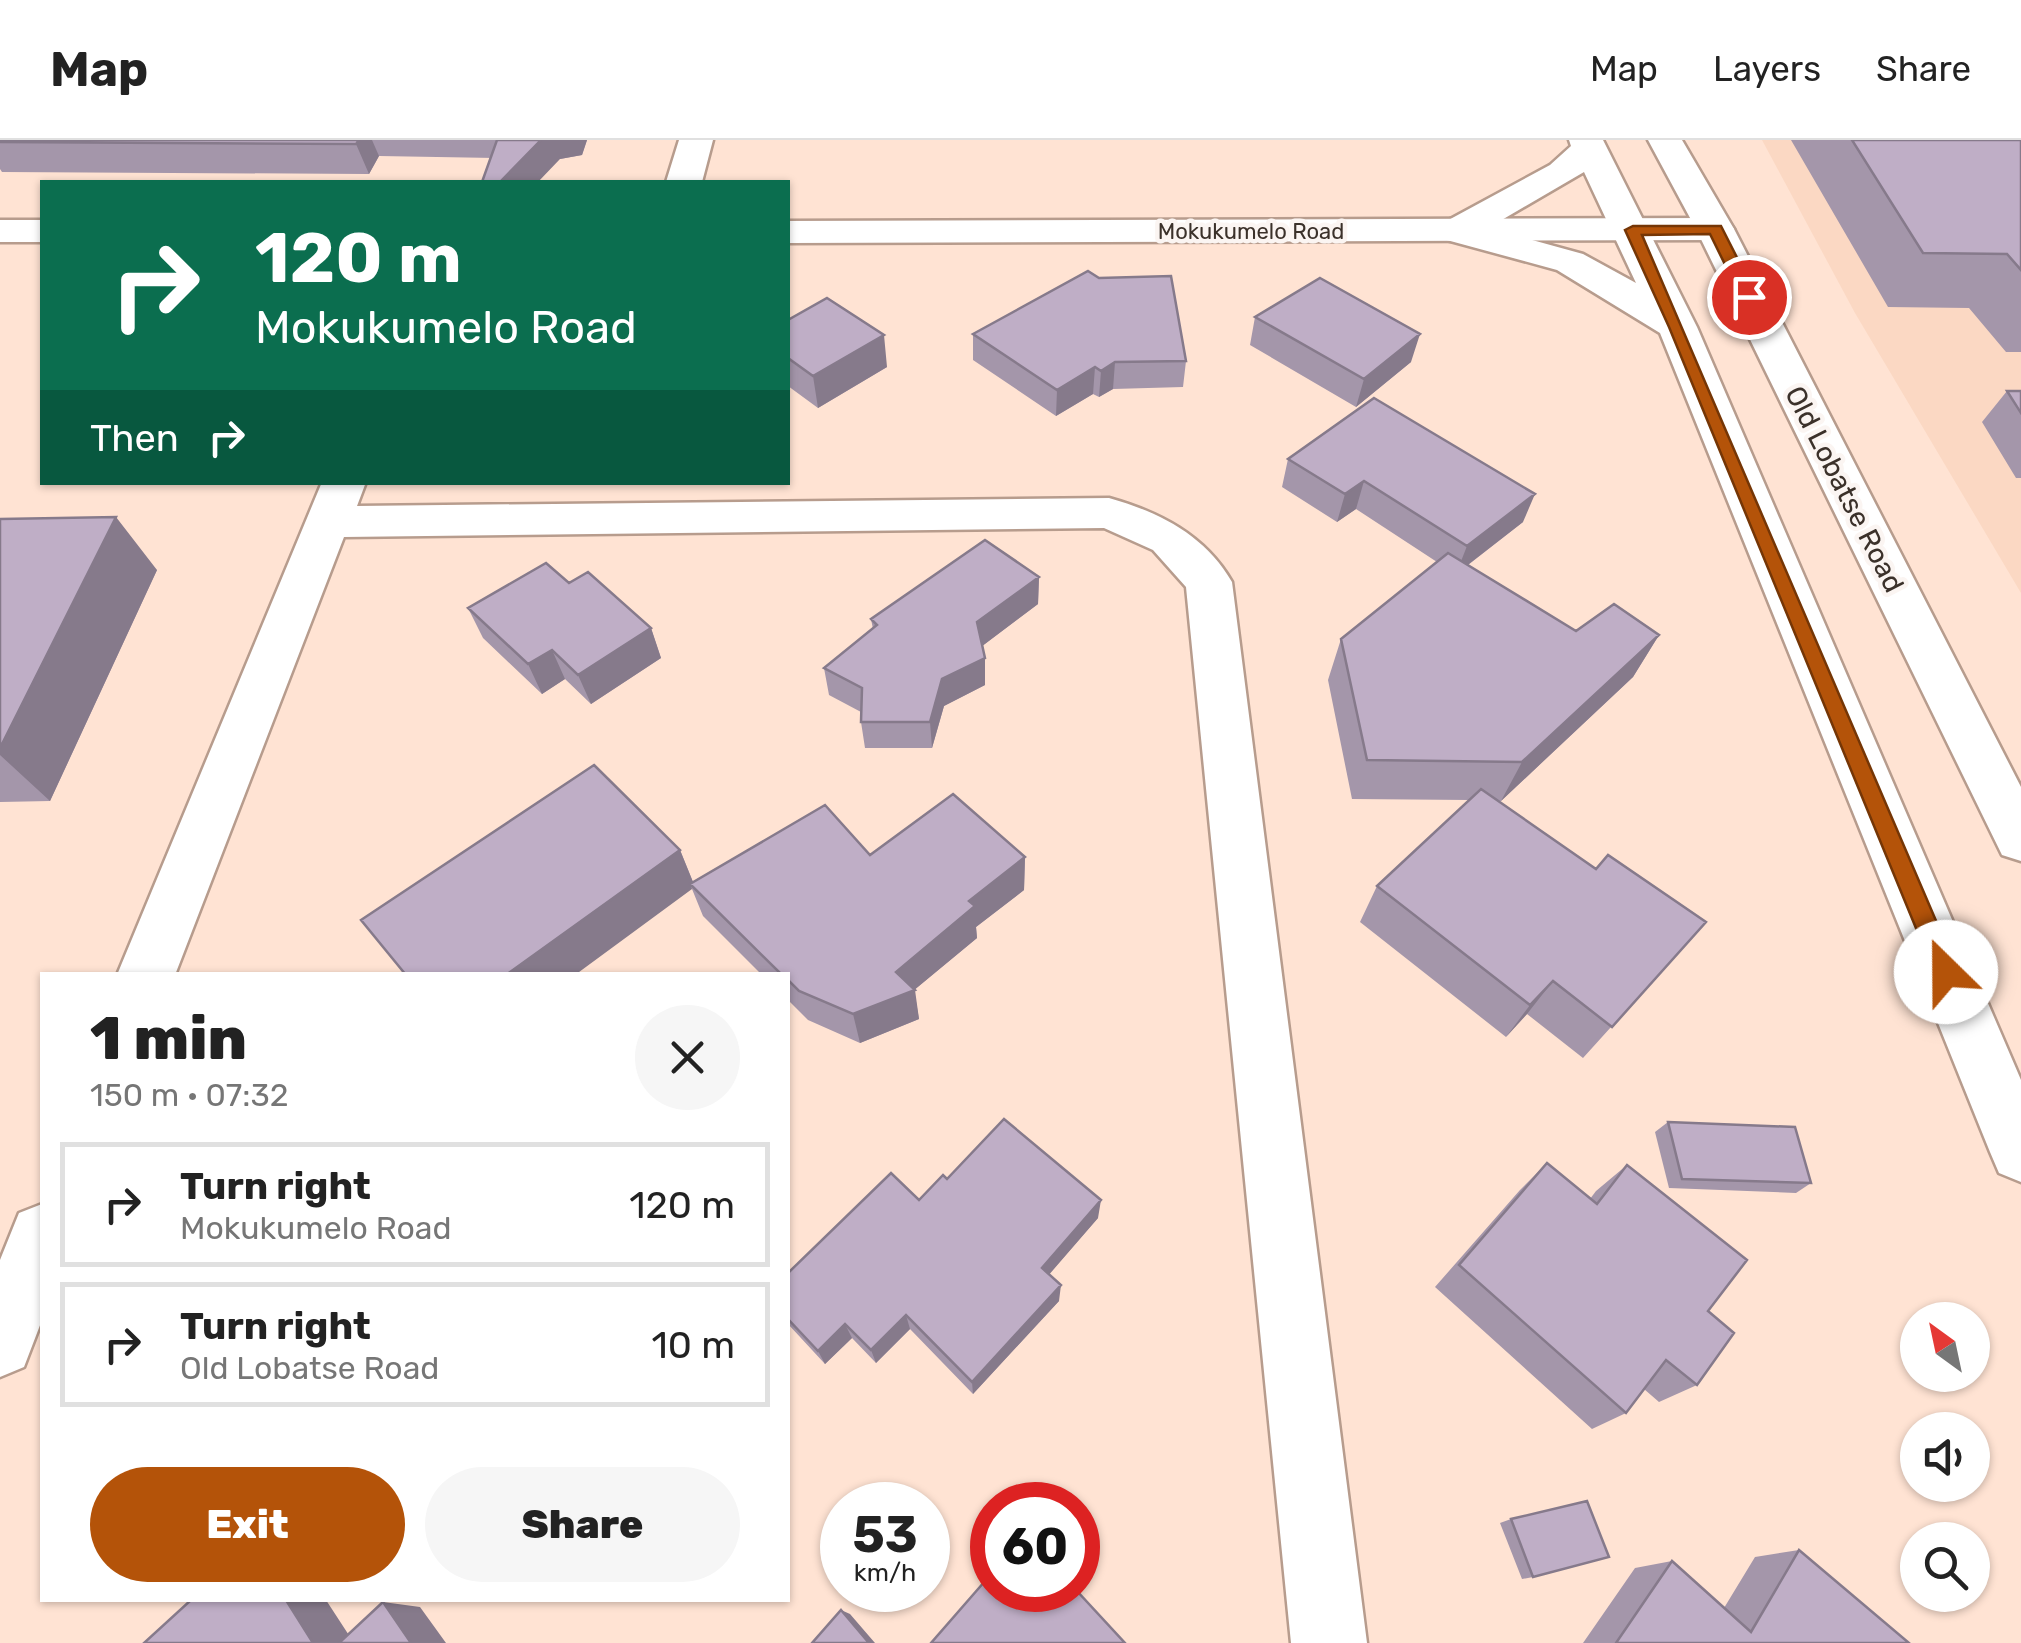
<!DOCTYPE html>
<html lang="en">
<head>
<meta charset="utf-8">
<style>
  :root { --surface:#fff; --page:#f6f6f6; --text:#222; --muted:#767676; --line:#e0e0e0; --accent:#b45309 }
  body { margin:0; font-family:Rubik,sans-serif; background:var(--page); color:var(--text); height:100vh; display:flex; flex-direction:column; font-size:38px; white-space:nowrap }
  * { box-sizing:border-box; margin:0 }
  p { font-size:32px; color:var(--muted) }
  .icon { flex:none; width:55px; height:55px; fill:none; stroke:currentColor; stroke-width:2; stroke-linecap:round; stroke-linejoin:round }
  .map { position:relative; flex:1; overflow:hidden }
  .details { position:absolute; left:40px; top:832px; width:750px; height:630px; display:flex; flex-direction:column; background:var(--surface); border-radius:0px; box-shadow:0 2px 8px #0004 }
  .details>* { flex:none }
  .hud { position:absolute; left:40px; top:40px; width:750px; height:305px; border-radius:0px; box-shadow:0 2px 8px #0004; background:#0b6e4f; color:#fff; overflow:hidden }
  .needle { width:65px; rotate:327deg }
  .buttons { position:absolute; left:1900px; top:1162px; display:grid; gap:20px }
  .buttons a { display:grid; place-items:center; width:90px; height:90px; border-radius:50%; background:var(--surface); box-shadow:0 2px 8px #0004; font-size:50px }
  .speed { position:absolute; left:820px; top:1342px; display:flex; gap:20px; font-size:50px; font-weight:700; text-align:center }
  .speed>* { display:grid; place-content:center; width:130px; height:130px; border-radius:50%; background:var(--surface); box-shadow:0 2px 8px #0004; line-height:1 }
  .speed small { font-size:25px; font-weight:400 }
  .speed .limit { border:15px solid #d22; background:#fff; color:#111 }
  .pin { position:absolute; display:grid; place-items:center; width:85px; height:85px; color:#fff; margin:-42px; border:5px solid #fff; border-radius:50%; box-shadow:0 2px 10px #0007 }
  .me { position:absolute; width:110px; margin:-55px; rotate:337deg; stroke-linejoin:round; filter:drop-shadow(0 0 8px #0008) }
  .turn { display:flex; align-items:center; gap:35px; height:210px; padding:0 50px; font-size:45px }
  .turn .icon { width:130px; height:130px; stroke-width:2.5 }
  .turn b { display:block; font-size:70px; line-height:85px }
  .then { display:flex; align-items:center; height:95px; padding:0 50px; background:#0003; gap:20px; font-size:38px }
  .round { display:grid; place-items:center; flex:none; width:105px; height:105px; border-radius:52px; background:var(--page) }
  .summary { display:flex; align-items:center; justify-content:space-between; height:170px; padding:0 50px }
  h1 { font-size:60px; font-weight:800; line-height:75px }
  .button { display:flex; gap:20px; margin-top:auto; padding:20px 50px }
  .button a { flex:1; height:115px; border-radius:60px; background:var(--accent); color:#fff; font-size:40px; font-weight:800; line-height:115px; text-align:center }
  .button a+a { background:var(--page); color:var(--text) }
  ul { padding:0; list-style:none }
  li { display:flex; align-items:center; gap:30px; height:125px; margin:0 20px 15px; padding:0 30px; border:5px solid var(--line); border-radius:0px }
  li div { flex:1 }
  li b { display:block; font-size:38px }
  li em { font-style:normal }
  header { display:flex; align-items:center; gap:60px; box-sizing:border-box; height:140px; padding:0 50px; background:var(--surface); border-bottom:2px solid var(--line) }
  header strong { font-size:48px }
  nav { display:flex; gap:55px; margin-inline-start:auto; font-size:35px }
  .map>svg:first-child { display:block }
  .built { fill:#fbd8c3 }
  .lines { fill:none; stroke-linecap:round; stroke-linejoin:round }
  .street-casing { stroke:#b79c8d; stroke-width:5 }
  .secondary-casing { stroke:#b79c8d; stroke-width:5 }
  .primary-casing { stroke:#b79c8d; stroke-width:5 }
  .street { fill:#fff; fill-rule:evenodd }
  .secondary { fill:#fff; fill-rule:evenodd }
  .primary { fill:#fff; fill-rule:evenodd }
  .wall { fill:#a496aa }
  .shaded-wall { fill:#867a8b }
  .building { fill:#bfaec6; stroke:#867a8b; stroke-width:2.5 }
  .route { fill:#b45309; stroke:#753606; stroke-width:2.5 }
  .labels { text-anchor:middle; stroke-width:9; stroke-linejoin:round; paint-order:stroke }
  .far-street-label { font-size:22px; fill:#3b312a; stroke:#fbf5f2 }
  .street-label { font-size:28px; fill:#3b312a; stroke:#fbf5f2 }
</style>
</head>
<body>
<header>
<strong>Map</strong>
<nav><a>Map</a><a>Layers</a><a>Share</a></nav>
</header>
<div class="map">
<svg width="2021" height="1503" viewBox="0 0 2021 1503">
  <rect width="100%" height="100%" fill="#ffe3d3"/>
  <path class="built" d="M1762 0H2021V453L1855 173Z"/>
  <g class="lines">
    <g class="street-casing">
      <path id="street" d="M679 0H713L702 42H666Z
        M322 342H366L357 366 1109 358C1159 372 1205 395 1232 442L1367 1503H1291L1186 447 1153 410 1104 388 344 397 175 835H117Z
        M42 1064V1180L24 1227 0 1237V1120L19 1073Z"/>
    </g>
    <g class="secondary-casing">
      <path id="secondary" d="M1715 78 1728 81 1734 89 1728 97 1715 100 788 103V81Z
        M0 80H42V102H0Z"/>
    </g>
    <g class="primary-casing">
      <path id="primary" d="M1569 0H1603L1697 187 2021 940V1042L1999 1033 1990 1012 1660 193 1557 130 1443 99 1437 91 1443 83 1550 25 1571 6ZM1584 32 1636 143 1583 114 1488 88Z
        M1648 0H1682L1734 89 2021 647V721L2002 715 1696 89Z"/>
    </g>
    <use href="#street" class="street"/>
    <use href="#secondary" class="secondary"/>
    <use href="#primary" class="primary"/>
  </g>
  <path class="wall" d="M0 0H587L582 15 560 19 379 16 369 34 2 32 0 29Z
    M1791 0H2021V212H2006L1969 168 1888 167Z
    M1255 177 1411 222 1356 267 1250 205Z
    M788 180 887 227 818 268 788 246Z
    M973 194 1186 221 1183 247 1113 249 1099 257 1093 254 1056 276 973 220Z
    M2007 251H2021V338H2016L1982 282Z
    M1288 319 1523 382 1468 425 1576 491 1659 495 1633 537 1501 661H1498L1596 729 1706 782 1583 918 1527 874 1506 897 1360 782 1377 746 1469 660 1352 659 1328 540 1341 499 1437 422 1356 369 1337 382 1282 347Z
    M0 379 157 430 50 661 0 662Z
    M1039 437 1038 464 982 506 985 545 944 566 932 608H865L861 582V572L829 555 824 528 873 489 871 479Z
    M569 443 651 488 661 518 591 564 565 539 542 554 483 498 468 468Z
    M680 710 693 742 870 715 1025 717 1024 750 976 787 977 798 914 850 919 879 860 903 808 880 788 860V835H762L703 776 692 749 361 780Z
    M1668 982 1811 1043 1796 1053 1669 1048 1655 992Z
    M1547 1023 1590 1059 1596 1051 1627 1025 1708 1171 1697 1245 1659 1262 1644 1249 1626 1273 1592 1289 1435 1147 1520 1050Z
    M947 1039 1098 1078 1049 1134 1059 1161 973 1254 910 1189 876 1223 852 1198 825 1224 788 1184V1133L919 1060Z
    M1511 1379 1533 1437 1522 1439 1500 1383Z
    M1799 1410 1909 1503H1583L1635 1428 1672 1421 1724 1468 1755 1417Z"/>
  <path class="shaded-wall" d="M359 0H372L379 16 369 34 356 4Z
    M541 0H587L582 15 560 19 538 42H500Z
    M1420 194 1411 222 1356 267 1364 239Z
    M884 195 887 227 818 268 813 236Z
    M1115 222 1113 249 1099 257 1101 231Z
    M1095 227 1093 254 1056 276 1057 250Z
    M1364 341 1356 369 1337 382 1345 354Z
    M1535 354 1523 382 1456 434 1467 406Z
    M116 377 157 430 50 661 0 615V608Z
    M1039 437 1038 464 977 510V482Z
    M651 488 661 518 591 564 578 535Z
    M1659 495 1633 537 1501 661 1522 622Z
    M552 510 565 539 542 554 528 524Z
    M985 518V545L944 566 932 608 930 582 942 539Z
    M680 710 695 747 690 744 692 749 575 835H506Z
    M1025 717 1024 750 976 787 977 798 913 851 915 850 919 879 860 903 853 874 969 761Z
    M1553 841 1527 874 1506 897 1530 865Z
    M1101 1060 1098 1078 1041 1144 1042 1128Z
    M1061 1145 1059 1161 973 1254 972 1242Z
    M906 1175 910 1189 876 1223 871 1210Z
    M845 1184 852 1198 825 1224 818 1211Z
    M286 1460H326L354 1503H313Z
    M383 1462 420 1467 446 1503H411Z
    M841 1470 850 1474 875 1503H869Z"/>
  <path class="building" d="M0 0H359L356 4 0 2Z
    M497 0H541L500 42H482Z
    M1852 0H2021V130L2007 114 1923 113Z
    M1088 131 1099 138 1171 136 1186 221 1115 222 1101 231 1095 227 1057 250 973 194Z
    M1320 138 1420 194 1364 239 1255 177Z
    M827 158 884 195 813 236 788 218V180Z
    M2007 251H2021V273Z
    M1374 258 1535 354 1467 406 1364 341 1345 354 1288 319Z
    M116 377 0 608V379Z
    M985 400 1039 437 977 482 985 518 942 539 930 582H861L862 548 824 528 877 485 871 479Z
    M1448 413 1576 491 1614 464 1659 495 1522 622 1367 620 1341 499Z
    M546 423 569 443 588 432 651 488 578 535 552 510 528 524 468 468Z
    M594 625 680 710 506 835H406L361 780Z
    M1481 649 1596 729 1608 715 1706 782 1612 887 1553 841 1530 865 1377 746Z
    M953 654 1025 717 969 761 975 766 896 832 915 850 853 874 799 851 788 840V835H782L690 744 825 665 870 715Z
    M1004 979 1101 1060 1042 1128 1061 1145 972 1242 906 1175 871 1210 845 1184 818 1211 788 1179V1133L891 1033 919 1060 943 1035 947 1039Z
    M1668 982 1795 987 1811 1043 1682 1039Z
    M1547 1023 1597 1064 1627 1025 1747 1120 1708 1171 1734 1193 1697 1245 1666 1220 1626 1273 1459 1125Z
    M1587 1361 1609 1417 1533 1437 1511 1379Z
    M1799 1410 1909 1503H1616L1672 1421 1751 1492Z
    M992 1433V1450H1076L1125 1503H931Z
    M191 1460H286L313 1503H144Z
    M383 1462 411 1503H339Z
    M841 1470 869 1503H812Z"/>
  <path class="route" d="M1721 86 1757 157 1755 160 1741 157 1710 94 1642 95 1958 832 1955 840 1946 843 1938 840 1934 832 1669 187 1625 90 1633 86Z"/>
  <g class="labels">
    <g class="far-street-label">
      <text x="1251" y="99">Mokukumelo Road</text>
    </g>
    <g class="street-label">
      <text transform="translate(1845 349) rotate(63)" y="10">Old Lobatse Road</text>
    </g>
  </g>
</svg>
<div class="buttons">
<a><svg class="needle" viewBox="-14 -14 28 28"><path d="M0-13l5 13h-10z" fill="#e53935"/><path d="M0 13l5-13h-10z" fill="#767676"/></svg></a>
<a><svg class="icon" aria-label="sound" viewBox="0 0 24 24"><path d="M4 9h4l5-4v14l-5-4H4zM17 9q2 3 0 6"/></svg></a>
<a><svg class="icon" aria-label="search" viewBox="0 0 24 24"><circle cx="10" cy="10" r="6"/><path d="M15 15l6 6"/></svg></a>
</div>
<div class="speed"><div>53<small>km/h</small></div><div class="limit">60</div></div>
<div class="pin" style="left:1749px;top:157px;background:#d93025"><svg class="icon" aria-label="arrive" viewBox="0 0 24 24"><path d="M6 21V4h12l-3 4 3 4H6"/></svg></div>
<svg class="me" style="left:1946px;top:832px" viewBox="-20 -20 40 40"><circle r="19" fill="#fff"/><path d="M0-13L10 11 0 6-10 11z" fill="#b45309"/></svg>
<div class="hud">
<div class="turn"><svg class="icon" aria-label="right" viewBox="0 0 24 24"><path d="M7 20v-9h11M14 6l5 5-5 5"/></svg><div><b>120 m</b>Mokukumelo Road</div></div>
<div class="then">Then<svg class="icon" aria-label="right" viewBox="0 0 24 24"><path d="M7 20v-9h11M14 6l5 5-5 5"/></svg></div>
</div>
<section class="details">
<div class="summary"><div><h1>1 min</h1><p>150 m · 07:32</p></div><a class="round"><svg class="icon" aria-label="close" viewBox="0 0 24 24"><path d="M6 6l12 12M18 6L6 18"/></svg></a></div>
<ul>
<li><svg class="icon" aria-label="right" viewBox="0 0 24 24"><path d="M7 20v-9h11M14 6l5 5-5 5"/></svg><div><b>Turn right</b><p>Mokukumelo Road</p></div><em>120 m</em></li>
<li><svg class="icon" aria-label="right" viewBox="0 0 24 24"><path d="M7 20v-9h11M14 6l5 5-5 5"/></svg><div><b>Turn right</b><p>Old Lobatse Road</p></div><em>10 m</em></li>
</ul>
<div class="button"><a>Exit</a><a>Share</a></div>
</section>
</div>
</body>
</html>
